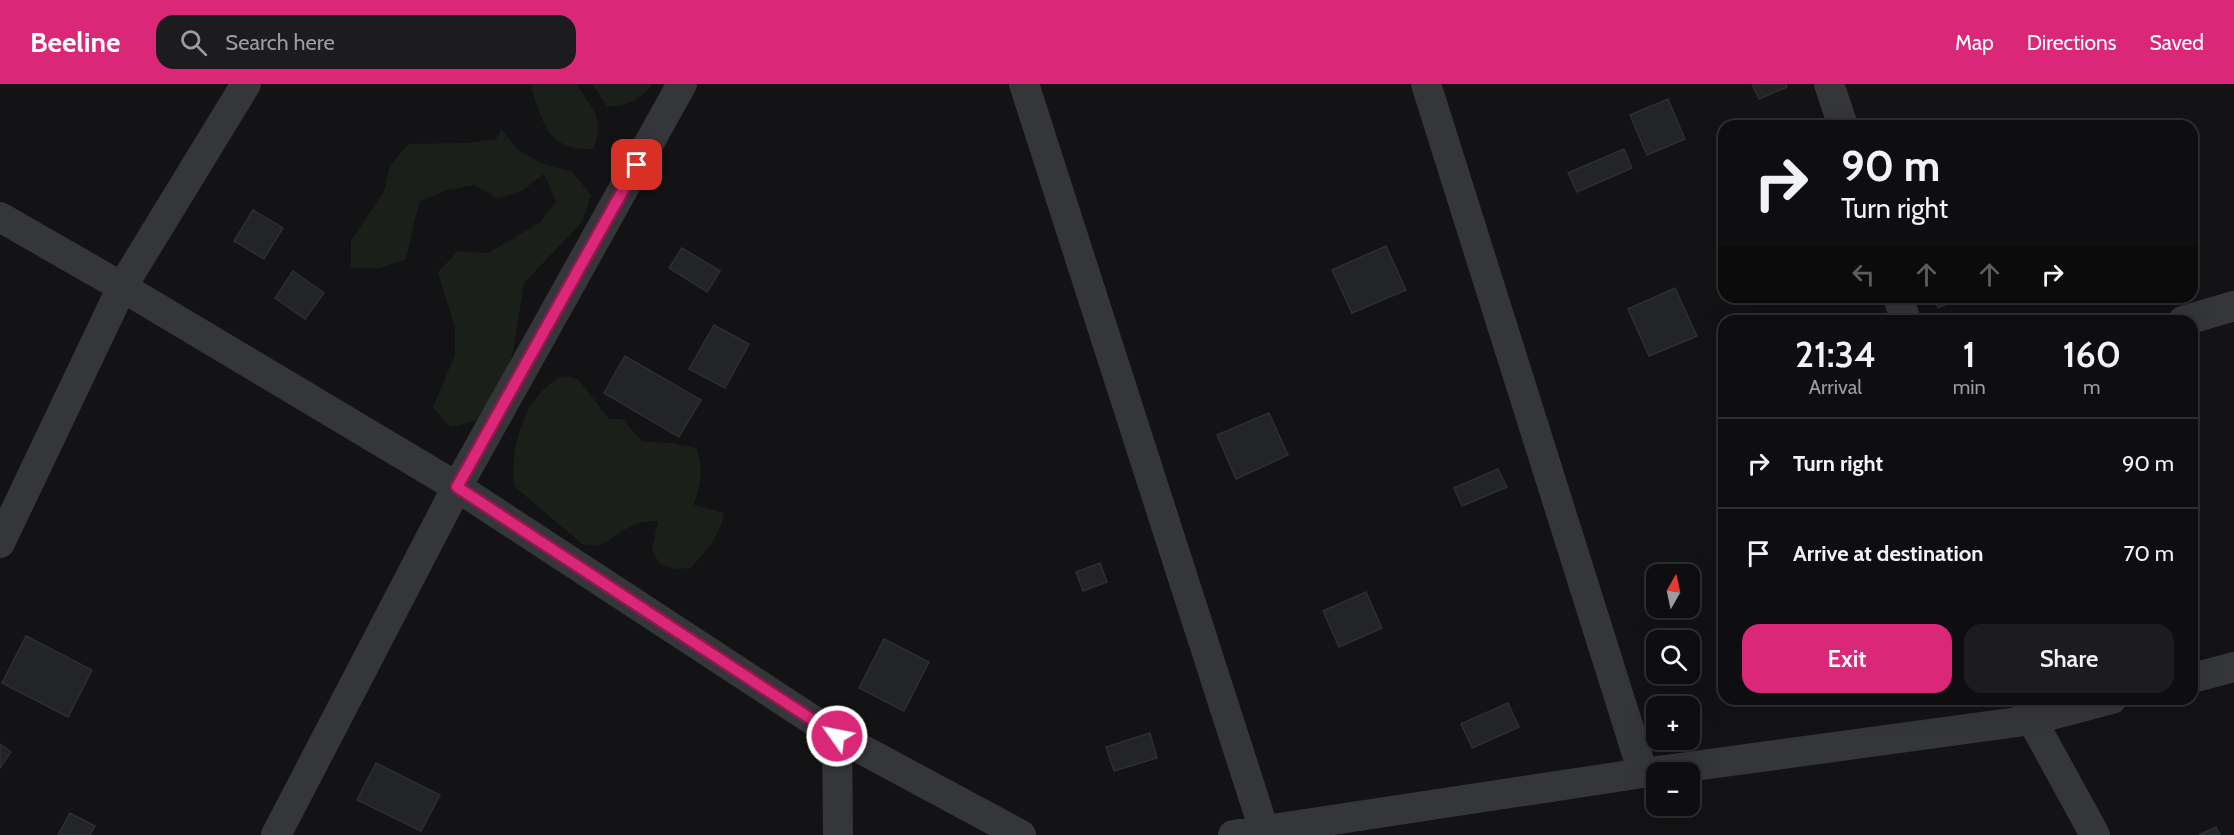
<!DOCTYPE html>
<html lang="en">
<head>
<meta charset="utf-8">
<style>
  :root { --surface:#0e0e10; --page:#1c1c1e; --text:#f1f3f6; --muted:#9b9c9f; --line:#2e2e30; --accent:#db2777 }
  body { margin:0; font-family:Cabin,sans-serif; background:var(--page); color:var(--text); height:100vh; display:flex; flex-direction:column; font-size:22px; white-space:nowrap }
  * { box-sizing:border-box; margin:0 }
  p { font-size:20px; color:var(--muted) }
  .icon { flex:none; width:33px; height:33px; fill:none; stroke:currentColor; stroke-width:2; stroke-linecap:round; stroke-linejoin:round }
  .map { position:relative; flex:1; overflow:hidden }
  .sheet { position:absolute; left:1718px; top:231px; width:480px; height:390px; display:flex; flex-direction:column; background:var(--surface); border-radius:18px; box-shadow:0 6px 24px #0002,0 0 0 2px var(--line) }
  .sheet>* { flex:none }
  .hud { position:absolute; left:1718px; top:36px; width:480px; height:183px; border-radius:18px; box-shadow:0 6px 24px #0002,0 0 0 2px var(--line); background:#0e0e10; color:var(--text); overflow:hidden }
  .needle { width:39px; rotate:9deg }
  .tools { position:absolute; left:1646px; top:480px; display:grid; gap:12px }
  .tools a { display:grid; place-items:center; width:54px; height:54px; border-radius:12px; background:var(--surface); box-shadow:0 6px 24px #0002,0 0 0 2px var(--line); font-size:30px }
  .pin { position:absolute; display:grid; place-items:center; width:51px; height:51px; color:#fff; margin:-26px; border-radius:12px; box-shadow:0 3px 9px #0006 }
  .me { position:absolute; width:66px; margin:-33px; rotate:303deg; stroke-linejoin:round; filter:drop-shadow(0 0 4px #0008) }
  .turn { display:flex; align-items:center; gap:21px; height:126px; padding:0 24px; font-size:27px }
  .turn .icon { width:78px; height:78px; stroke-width:2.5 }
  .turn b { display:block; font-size:42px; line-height:51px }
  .lanes { display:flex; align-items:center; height:57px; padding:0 24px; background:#0003; justify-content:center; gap:30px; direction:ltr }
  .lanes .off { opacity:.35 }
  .eta { display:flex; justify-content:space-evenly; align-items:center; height:102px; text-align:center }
  .eta b { font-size:36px; font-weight:600; line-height:42px }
  .primary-button { display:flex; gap:12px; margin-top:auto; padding:12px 24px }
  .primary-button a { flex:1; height:69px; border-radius:18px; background:var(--accent); color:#fff; font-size:24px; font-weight:600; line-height:69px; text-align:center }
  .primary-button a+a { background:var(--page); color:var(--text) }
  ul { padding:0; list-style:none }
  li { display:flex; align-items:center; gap:18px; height:90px; padding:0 24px; border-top:2px solid var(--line) }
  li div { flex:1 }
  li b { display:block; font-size:22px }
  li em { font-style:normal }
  header { display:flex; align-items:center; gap:36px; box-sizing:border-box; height:84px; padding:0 30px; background:var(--accent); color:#fff }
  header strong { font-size:28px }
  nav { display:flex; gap:33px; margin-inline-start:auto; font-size:21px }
  .search { width:420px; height:54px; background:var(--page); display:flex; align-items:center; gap:15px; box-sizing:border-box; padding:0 21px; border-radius:18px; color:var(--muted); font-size:22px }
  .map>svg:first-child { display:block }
  .green { fill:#1a1f1a }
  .building { fill:#232426; stroke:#2d2e31; stroke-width:1.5 }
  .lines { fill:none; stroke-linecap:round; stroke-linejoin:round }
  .street { stroke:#35363a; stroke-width:30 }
  .route-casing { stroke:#8e194d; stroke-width:15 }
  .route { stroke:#db2777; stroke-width:10 }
</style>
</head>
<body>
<header>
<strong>Beeline</strong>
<div class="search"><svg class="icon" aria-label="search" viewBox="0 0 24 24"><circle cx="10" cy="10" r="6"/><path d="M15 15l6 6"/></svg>Search here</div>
<nav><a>Map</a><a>Directions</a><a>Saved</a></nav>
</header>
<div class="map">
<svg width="2234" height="751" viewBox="0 0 2234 751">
  <rect width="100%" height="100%" fill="#131315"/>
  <path class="green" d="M531 0H577C592 26 606 35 593 65 579 66 563 63 553 53 544 46 533 11 531 0Z
    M592 0H652C641 16 626 23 607 22Z
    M501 45 519 67 544 80 572 88 591 111 582 138 524 199 505 315 483 335 450 343 433 323 455 271V244L438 188 458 167 488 169 539 139 556 118 544 90 523 106 498 115 475 101 447 106 419 118 406 175 380 184H351V157L384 107 390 82 408 60 467 59 496 55Z
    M563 292 578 295 609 335H622L642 357 670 359 696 364C705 387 700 398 694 421L724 429C720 452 706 467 691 484L674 485 659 479 652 465 658 437 642 438 621 447 610 456 597 462 582 460 514 402C510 362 524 310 563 292Z"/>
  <path class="building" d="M1752 0H1786L1787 3 1759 15Z
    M1668 15 1685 55 1647 71 1630 31Z
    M1624 65 1632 84 1577 108 1568 89Z
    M253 126 283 144 264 175 234 157Z
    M1386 162 1406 206 1352 229 1332 186Z
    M682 164 720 187 707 208 669 184Z
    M293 187 324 209 305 235 275 214Z
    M1675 204 1697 252 1649 272 1628 225Z
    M1933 213H1962L1938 224Z
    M714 241 749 260 725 304 689 285Z
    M625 272 701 316 679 353 604 309Z
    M1269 329 1288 371 1236 395 1217 351Z
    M1498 385 1507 403 1462 422 1454 404Z
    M1100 479 1107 498 1083 507 1076 488Z
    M1366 508 1382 544 1339 563 1323 527Z
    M26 552 92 586 68 633 2 599Z
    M884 555 929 578 904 627 859 604Z
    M1508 619 1519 643 1472 664 1461 640Z
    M1150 649 1157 674 1114 687 1106 663Z
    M0 660 11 668 0 684Z
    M376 679 440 711 421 747 357 716Z
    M70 729 95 742 90 751H58Z
    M2216 743 2220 751H2199Z"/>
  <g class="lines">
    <path class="street" d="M1024 0 1264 746
      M1426 0 1643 689
      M1829 0 1843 42
      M0 133 122 203 457 403 837 652 1021 751
      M1898 213 1906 237
      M2183 237 2234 222
      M0 459 122 203 246 0
      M2192 594 2234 583
      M2026 615 2032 636 2095 751
      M837 652 838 751
      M276 751 457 403 682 0
      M1233 751 1643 689 2032 636 2112 615"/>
  </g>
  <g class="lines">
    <g class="route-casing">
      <path id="route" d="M637 81 457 403 837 652"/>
    </g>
    <use href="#route" class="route"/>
  </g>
</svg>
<div class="tools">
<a><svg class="needle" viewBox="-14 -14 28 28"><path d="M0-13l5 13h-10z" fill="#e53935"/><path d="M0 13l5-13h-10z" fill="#9b9c9f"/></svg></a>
<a><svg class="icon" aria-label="search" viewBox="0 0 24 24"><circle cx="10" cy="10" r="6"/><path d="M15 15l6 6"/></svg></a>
<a>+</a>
<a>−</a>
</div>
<div class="pin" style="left:637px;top:81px;background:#d93025"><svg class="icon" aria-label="arrive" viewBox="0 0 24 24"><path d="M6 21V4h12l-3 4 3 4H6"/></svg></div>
<svg class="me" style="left:837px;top:652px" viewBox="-20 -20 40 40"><circle r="17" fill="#db2777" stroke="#fff" stroke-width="3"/><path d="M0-11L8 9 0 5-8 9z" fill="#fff"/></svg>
<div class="hud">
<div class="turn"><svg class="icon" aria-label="right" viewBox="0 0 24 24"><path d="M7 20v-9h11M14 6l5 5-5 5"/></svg><div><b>90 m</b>Turn right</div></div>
<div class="lanes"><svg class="icon off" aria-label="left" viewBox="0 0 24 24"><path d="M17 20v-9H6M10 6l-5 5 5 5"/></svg><svg class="icon off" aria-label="ahead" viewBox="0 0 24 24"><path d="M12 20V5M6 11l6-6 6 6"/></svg><svg class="icon off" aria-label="ahead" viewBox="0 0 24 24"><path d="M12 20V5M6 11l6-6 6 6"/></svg><svg class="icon" aria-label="right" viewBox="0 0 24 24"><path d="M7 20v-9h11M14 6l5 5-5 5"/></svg></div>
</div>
<section class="sheet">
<div class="eta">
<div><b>21:34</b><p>Arrival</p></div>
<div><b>1</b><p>min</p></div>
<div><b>160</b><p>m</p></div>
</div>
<ul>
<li><svg class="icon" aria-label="right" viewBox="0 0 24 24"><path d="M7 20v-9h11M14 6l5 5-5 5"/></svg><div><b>Turn right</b></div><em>90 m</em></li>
<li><svg class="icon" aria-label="arrive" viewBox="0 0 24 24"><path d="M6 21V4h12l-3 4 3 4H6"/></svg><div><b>Arrive at destination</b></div><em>70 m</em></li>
</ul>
<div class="primary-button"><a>Exit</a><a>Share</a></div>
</section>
</div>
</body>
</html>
